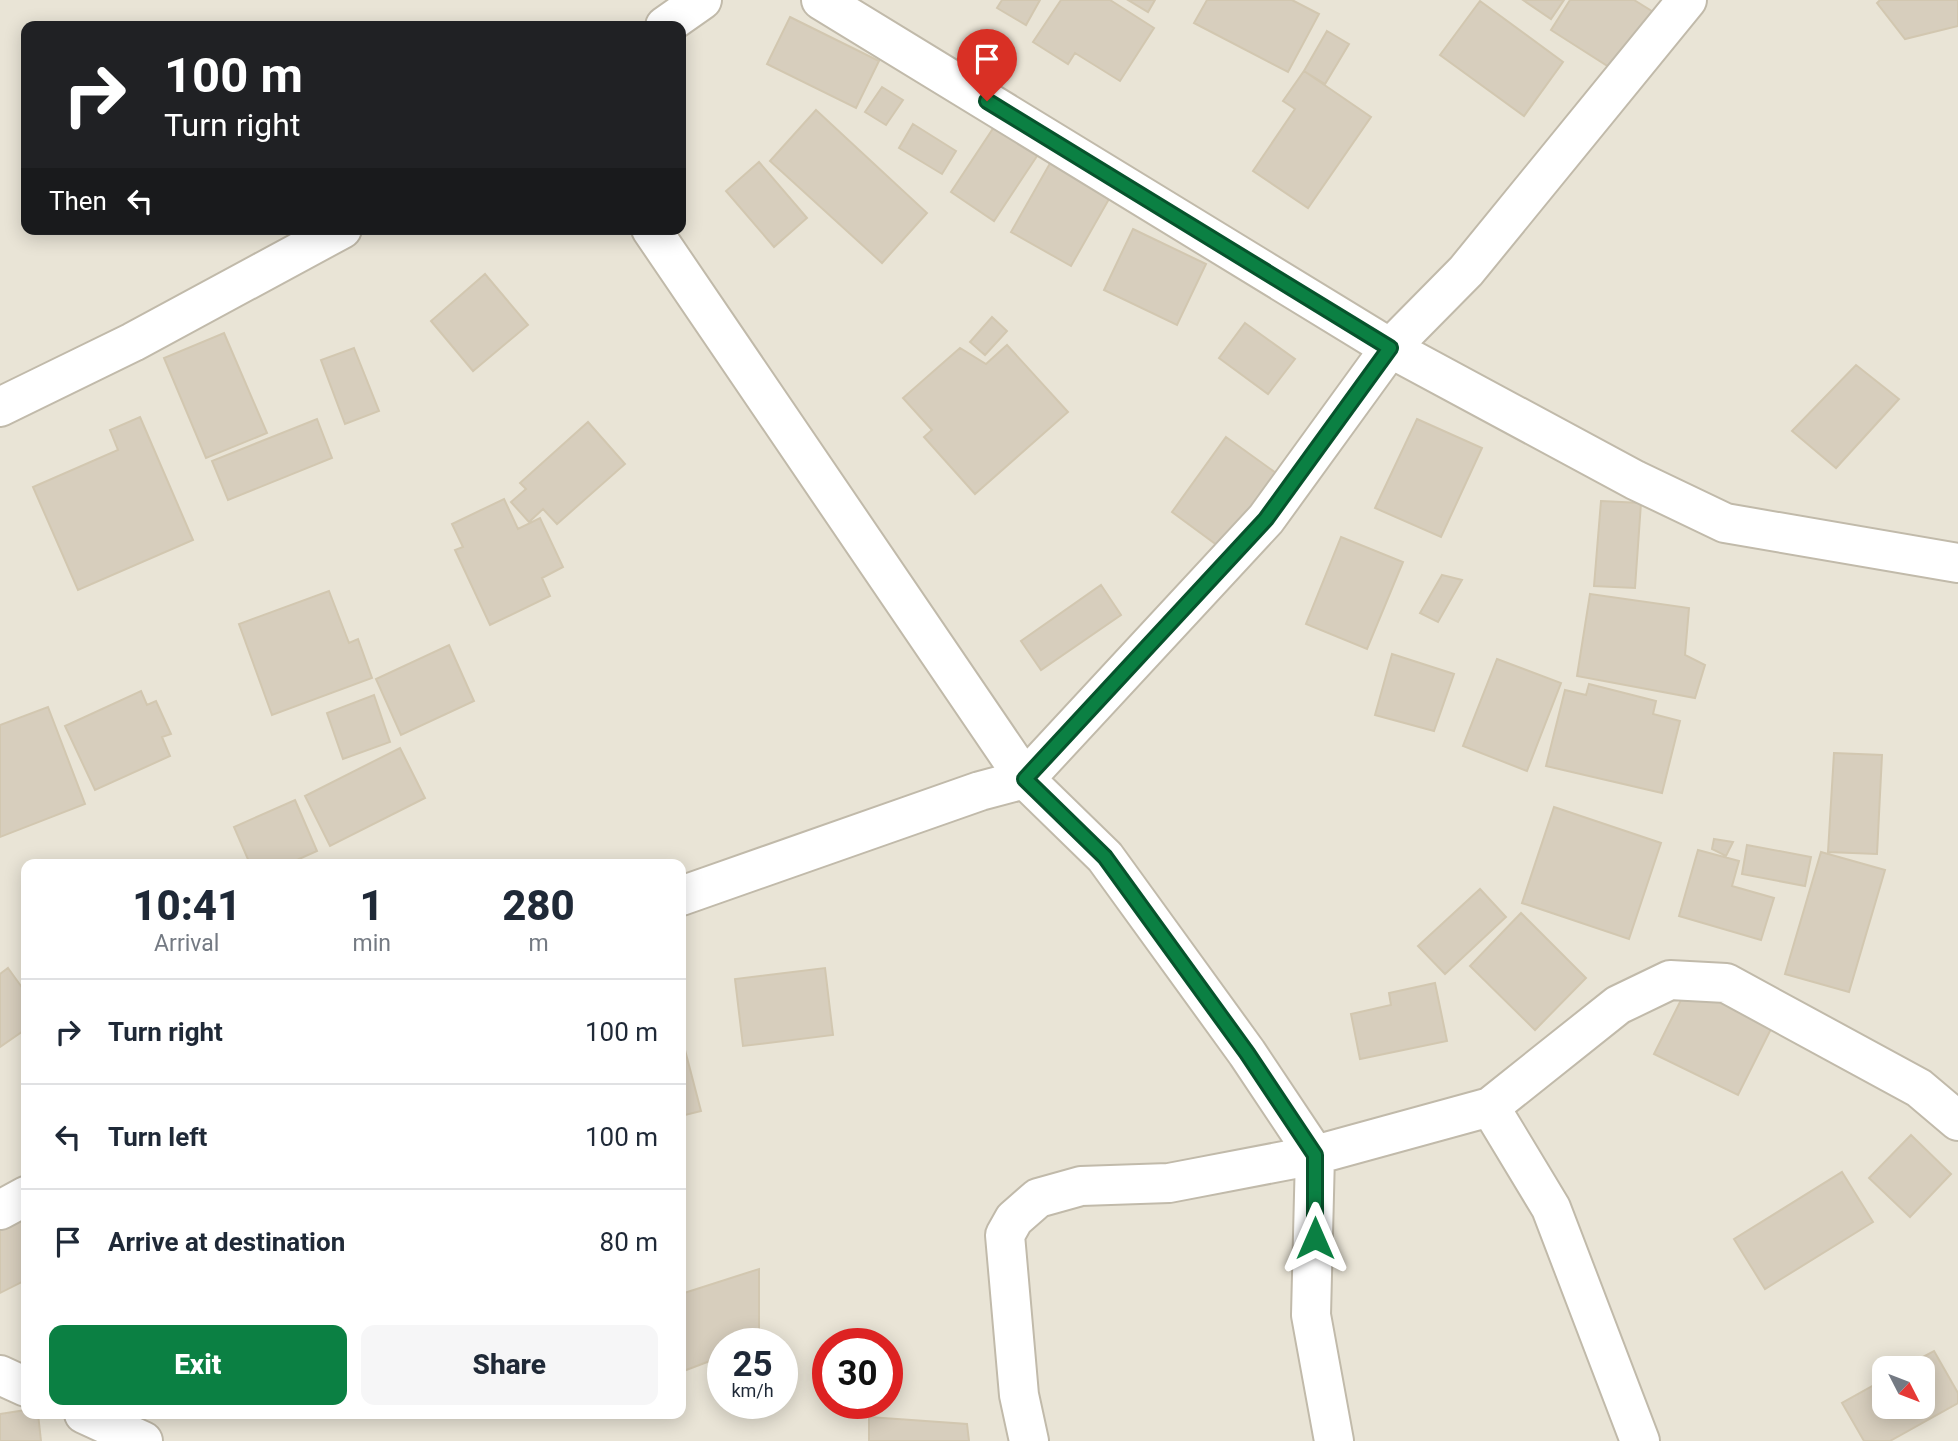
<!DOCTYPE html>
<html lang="en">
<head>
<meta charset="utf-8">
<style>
  :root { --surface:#fff; --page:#f6f6f7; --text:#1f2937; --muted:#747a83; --line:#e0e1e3; --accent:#0b8043 }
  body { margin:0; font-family:Roboto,sans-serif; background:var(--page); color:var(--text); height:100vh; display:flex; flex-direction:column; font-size:26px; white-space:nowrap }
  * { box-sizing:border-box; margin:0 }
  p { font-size:23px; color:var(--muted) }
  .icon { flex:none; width:38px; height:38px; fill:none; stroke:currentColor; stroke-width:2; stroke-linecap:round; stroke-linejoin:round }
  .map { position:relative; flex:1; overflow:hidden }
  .details { position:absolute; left:21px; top:859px; width:665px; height:560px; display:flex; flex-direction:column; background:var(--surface); border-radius:14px; box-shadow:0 4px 18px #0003 }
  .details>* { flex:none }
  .banner { position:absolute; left:21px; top:21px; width:665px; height:214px; border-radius:14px; box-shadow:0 4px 18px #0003; background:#202124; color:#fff; overflow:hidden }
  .needle { width:46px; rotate:132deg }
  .tools { position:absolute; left:1872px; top:1356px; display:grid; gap:14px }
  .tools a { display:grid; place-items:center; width:63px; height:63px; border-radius:14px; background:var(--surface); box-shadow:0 4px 18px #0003; font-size:35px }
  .speed { position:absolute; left:707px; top:1328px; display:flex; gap:14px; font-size:35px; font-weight:700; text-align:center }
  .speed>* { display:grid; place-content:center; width:91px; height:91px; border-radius:50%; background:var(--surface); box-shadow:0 4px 18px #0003; line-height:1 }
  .speed small { font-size:18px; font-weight:400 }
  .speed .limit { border:10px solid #d22; background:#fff; color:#111 }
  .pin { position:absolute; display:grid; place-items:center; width:60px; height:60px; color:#fff; margin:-72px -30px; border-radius:50% 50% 50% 0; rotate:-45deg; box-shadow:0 0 7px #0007 }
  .pin .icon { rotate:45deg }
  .me { position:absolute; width:77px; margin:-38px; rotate:0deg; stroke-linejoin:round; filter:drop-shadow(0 0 5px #0008) }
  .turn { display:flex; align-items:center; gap:24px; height:147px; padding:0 28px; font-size:32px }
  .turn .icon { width:91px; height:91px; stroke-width:2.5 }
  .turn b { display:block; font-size:49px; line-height:60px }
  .then { display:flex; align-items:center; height:66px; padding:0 28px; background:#0003; gap:14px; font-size:26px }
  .eta { display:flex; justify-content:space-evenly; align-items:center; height:119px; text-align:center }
  .eta b { font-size:42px; font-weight:800; line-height:49px }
  .action { display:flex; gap:14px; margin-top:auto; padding:14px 28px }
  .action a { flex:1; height:80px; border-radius:14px; background:var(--accent); color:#fff; font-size:28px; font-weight:800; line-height:80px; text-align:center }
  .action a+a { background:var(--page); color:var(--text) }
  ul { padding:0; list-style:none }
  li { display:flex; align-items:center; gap:21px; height:105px; padding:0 28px; border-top:2px solid var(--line) }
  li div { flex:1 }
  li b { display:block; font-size:26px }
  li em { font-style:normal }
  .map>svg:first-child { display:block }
  .residential { fill:#e9e4d6; fill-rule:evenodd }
  .building { fill:#d7cebd; stroke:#d2c7b0; stroke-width:2 }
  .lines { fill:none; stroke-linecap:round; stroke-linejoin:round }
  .street-casing { stroke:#c1baaa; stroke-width:42 }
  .street { stroke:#fff; stroke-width:38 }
  .route-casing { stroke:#07532c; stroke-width:18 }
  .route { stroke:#0b8043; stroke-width:12 }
</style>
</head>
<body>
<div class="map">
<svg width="1958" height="1441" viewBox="0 0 1958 1441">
  <rect width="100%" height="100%" fill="#f5f2e8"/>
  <path class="residential" d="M0 0H1958V1441H0ZM26 26H681V229H26ZM26 864H681V1414H26ZM723 1344H782V1404H723ZM828 1344H887V1404H828ZM1885 1368H1923V1407H1885Z"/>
  <path class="building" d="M1002 0H1040L1026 25 997 8Z
    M1061 0H1110L1154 28 1120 81 1075 53 1068 64 1033 42Z
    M1128 0H1155L1148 12Z
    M1207 0H1292L1319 14 1288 72 1194 23Z
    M1523 0H1564L1551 19Z
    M1570 0H1634L1655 13 1617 72 1551 30Z
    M1880 0H1958V26L1905 39 1877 3Z
    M1480 1 1563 62 1524 116 1440 55Z
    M790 17 879 61 856 108 767 64Z
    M1327 31 1349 44 1325 84 1304 71Z
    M1304 71 1371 117 1308 208 1253 171 1295 109 1283 101Z
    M882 87 903 100 886 125 865 112Z
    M816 110 927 213 882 263 770 161Z
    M1002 115 1045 144 994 221 951 192Z
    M913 124 956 151 942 174 899 148Z
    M1057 151 1117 185 1071 266 1011 232Z
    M759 162 807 218 774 247 726 191Z
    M1133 229 1206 264 1177 325 1104 290Z
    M485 274 528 325 473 371 431 321Z
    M992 317 1007 331 985 355 970 342Z
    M1245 323 1295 359 1268 394 1219 358Z
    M224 333 267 433 206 458 164 358Z
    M1007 345 1068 412 975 494 924 437 932 430 903 398 960 348 986 364Z
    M354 348 379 411 345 424 321 360Z
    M1856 365 1899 399 1836 468 1792 431Z
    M140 417 193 540 78 590 33 487 118 450 110 430Z
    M317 419 332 458 228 500 212 461Z
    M1417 419 1482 448 1441 537 1375 508Z
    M588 422 625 464 557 524 543 509 529 522 511 502 526 489 520 483Z
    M1226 437 1276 473 1221 548 1172 512Z
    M504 499 518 529 540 518 563 567 542 578 550 596 490 625 455 550 463 547 452 524Z
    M1601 501 1641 503 1635 588 1594 586Z
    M1341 537 1403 562 1367 649 1306 624Z
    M1442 575 1462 580 1438 622 1420 613Z
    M1101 585 1121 615 1041 670 1021 641Z
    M329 591 349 643 358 639 372 678 272 715 239 624Z
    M1590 594 1689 608 1685 655 1705 665 1695 698 1577 676Z
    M449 645 474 701 401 735 376 679Z
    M1392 654 1454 674 1434 731 1375 715Z
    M1497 659 1561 683 1527 771 1463 746Z
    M1589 684 1656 701 1653 714 1680 721 1662 793 1546 766 1565 690 1586 695Z
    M141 691 147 705 156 701 171 734 162 737 170 756 95 790 65 726Z
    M374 695 390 742 343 759 327 713Z
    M48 707 85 804 0 837V725Z
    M400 748 425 798 330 846 305 796Z
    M1834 753 1882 755 1877 854 1828 852Z
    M295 800 317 851 288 864H250L234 827Z
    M1554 807 1661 843 1629 939 1522 903Z
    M1714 839 1733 842 1726 856 1712 849Z
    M1747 845 1811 857 1805 886 1742 874Z
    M1698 850 1739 861 1732 886 1774 898 1761 940 1679 916Z
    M1821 852 1885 870 1849 992 1785 974Z
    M1480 889 1506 917 1445 974 1418 946Z
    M1521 913 1586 978 1535 1030 1470 966Z
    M8 968 26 993V1029L0 1047V974Z
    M825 968 833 1035 743 1046 735 979Z
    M1690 982 1774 1023 1738 1095 1654 1054Z
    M1435 983 1447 1041 1360 1059 1351 1014 1391 1005 1389 993Z
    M685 1050 701 1111 681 1116V1052Z
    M1911 1135 1951 1174 1910 1217 1869 1178Z
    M1842 1172 1873 1222 1765 1289 1734 1239Z
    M26 1198V1280L0 1293V1221Z
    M759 1269V1343L723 1344V1356L681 1372V1294Z
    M1934 1351 1958 1393V1403L1890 1441H1864L1842 1403 1885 1379V1407H1923V1368H1902Z
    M26 1410V1414H38L41 1441H0V1414Z
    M869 1417 967 1424 969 1441H869Z"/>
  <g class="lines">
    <g class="street-casing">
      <path id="street" d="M821 0 1390 348 1635 480 1725 523 1958 563
        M665 26 702 0
        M651 229 1025 779 1266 519 1390 348 1466 271 1687 0
        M0 407 133 342 342 229
        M681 896 980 791 1025 779 1105 857 1247 1053 1315 1155 1490 1107 1551 1208 1640 1441
        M1490 1107 1618 1005 1670 980 1726 983 1919 1088 1958 1121
        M0 1210 26 1196
        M0 1375 26 1387
        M84 1414 143 1441
        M1029 1441 1019 1395 1005 1235 1014 1219 1038 1198 1081 1186 1169 1183 1315 1155 1311 1315 1334 1441"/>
    </g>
    <use href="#street" class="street"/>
  </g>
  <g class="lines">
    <g class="route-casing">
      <path id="route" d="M987 101 1390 348 1266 519 1025 779 1105 857 1247 1053 1315 1155V1238"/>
    </g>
    <use href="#route" class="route"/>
  </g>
</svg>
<div class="tools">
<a><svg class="needle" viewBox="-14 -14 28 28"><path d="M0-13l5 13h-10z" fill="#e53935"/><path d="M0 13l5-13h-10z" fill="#747a83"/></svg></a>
</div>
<div class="speed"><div>25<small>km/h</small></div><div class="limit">30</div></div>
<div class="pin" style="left:987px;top:101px;background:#d93025"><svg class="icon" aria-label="arrive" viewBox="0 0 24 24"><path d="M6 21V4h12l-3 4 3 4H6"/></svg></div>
<svg class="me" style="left:1315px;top:1238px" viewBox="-20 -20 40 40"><path d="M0-17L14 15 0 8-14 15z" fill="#0b8043" stroke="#fff" stroke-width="4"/></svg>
<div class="banner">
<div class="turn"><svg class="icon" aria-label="right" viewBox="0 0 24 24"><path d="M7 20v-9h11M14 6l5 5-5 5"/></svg><div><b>100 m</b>Turn right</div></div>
<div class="then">Then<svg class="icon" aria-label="left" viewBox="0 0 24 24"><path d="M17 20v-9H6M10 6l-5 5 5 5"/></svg></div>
</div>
<section class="details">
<div class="eta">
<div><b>10:41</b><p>Arrival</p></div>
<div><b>1</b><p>min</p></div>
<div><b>280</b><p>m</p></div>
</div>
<ul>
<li><svg class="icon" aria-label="right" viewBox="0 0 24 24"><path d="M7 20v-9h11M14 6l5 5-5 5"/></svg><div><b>Turn right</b></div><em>100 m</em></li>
<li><svg class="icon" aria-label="left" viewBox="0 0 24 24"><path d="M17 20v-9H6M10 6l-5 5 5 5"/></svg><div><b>Turn left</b></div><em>100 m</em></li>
<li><svg class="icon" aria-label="arrive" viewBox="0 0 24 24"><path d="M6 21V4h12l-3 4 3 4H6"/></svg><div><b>Arrive at destination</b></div><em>80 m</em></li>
</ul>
<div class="action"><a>Exit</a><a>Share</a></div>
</section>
</div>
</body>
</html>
